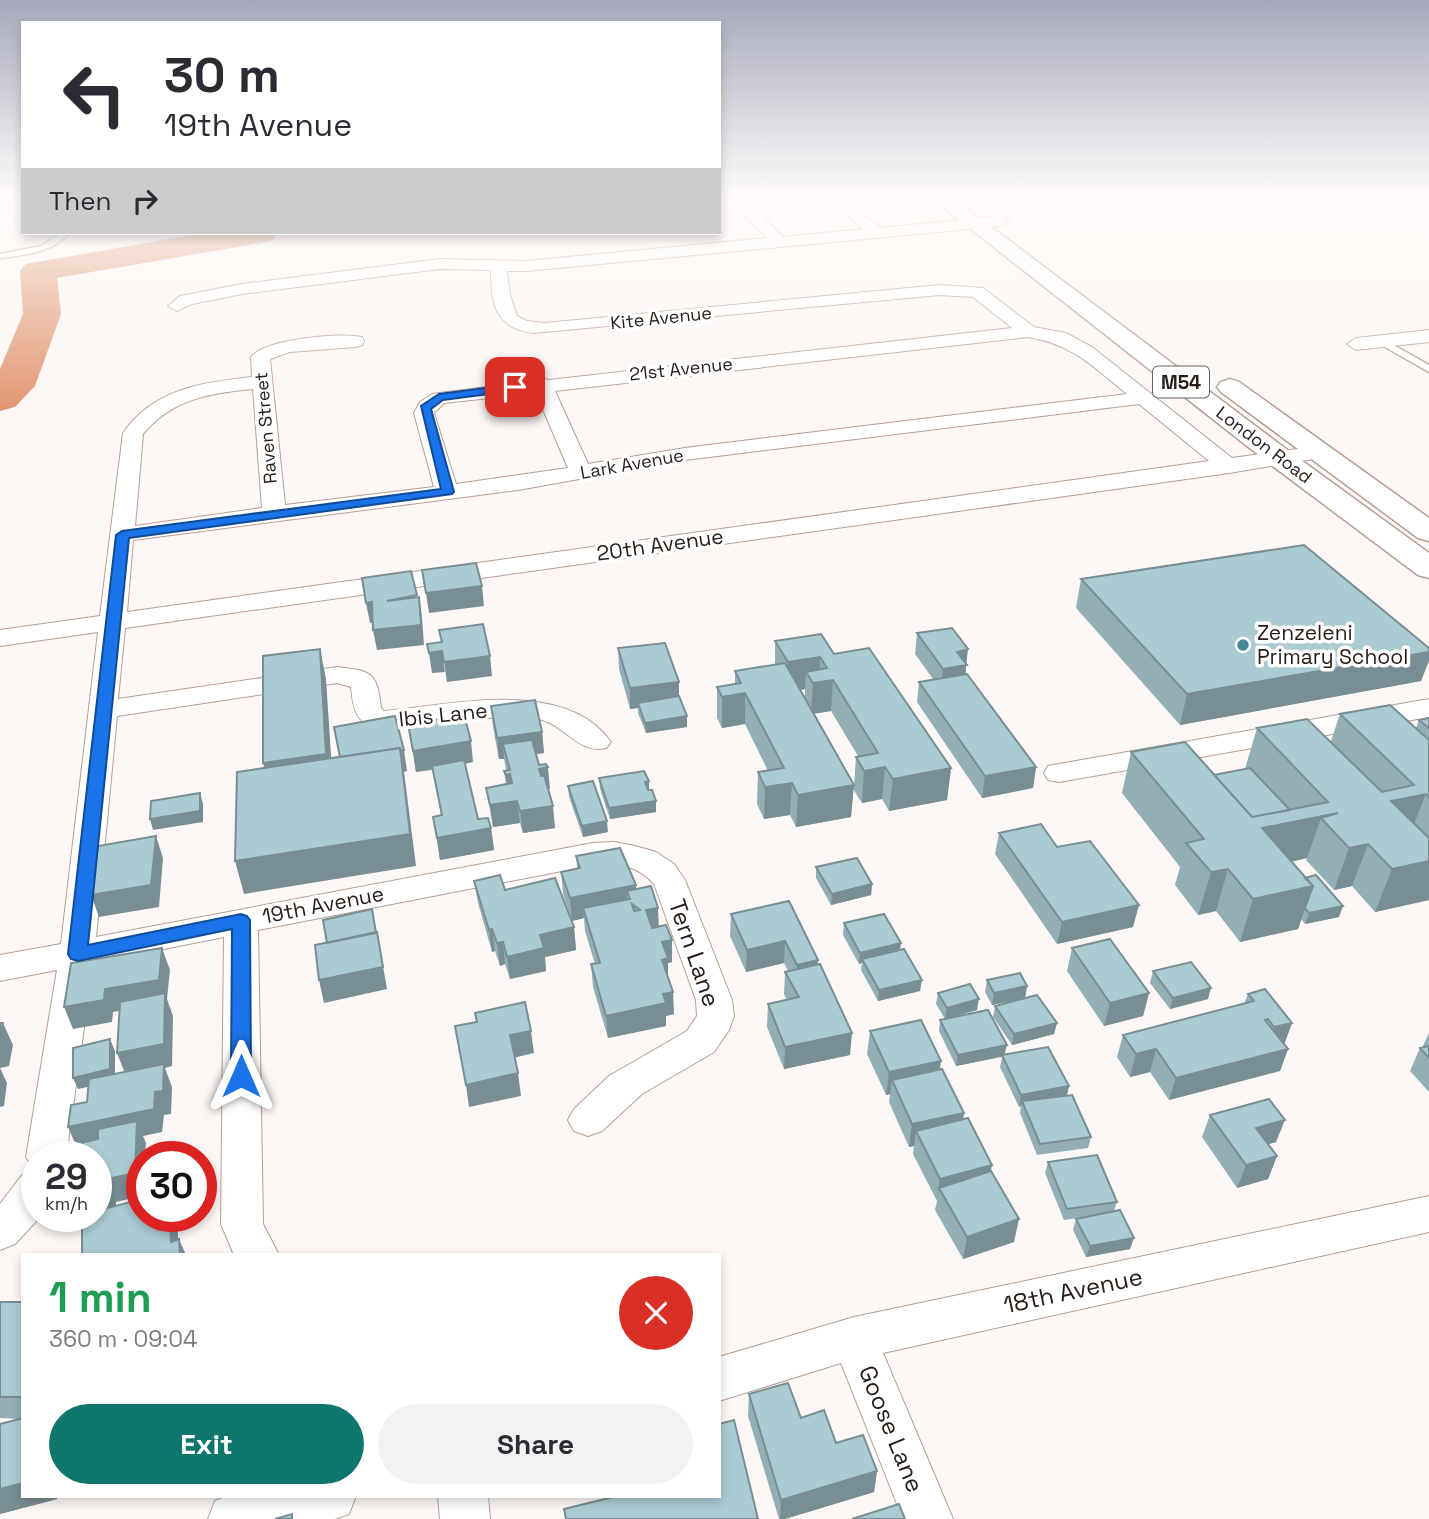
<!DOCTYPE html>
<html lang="en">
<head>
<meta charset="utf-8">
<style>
  :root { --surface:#fff; --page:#f2f2f3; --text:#2b2b33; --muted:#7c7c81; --accent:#0f766e }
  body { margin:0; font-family:"Space Grotesk",sans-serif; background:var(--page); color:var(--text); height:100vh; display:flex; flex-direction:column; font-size:26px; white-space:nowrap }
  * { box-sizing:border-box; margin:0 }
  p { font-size:23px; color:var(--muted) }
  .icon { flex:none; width:38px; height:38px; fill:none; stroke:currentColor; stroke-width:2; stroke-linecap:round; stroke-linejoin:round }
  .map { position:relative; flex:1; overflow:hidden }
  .panel { position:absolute; left:21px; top:1253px; width:700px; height:245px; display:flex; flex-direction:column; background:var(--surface); border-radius:0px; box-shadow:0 4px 10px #0003 }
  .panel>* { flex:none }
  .guide { position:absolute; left:21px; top:21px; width:700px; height:214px; border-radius:0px; box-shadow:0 4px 10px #0003; background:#fff; color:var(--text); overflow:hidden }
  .speed { position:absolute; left:21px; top:1141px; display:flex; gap:14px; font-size:35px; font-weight:700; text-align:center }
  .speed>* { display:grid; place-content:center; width:91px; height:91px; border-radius:50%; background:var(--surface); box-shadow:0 4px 10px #0003; line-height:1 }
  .speed small { font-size:18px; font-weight:400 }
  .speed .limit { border:10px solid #d22; background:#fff; color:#111 }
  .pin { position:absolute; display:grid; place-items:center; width:60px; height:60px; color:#fff; margin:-30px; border-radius:14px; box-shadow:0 4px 10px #0006 }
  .me { position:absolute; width:77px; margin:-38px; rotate:0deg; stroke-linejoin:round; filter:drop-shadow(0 0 5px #0008) }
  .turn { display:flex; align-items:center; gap:24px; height:147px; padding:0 28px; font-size:32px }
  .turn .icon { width:91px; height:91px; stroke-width:2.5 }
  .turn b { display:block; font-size:49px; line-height:60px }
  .then { display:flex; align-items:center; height:66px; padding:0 28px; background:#0003; gap:14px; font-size:26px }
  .round { display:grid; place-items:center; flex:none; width:74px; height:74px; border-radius:37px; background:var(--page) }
  .head { display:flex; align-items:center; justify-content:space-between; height:119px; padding:0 28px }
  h1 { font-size:42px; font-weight:700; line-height:52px; color:#1e9e55 }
  .action { display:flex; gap:14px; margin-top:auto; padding:14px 28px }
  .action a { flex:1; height:80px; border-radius:42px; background:var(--accent); color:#fff; font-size:28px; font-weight:700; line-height:80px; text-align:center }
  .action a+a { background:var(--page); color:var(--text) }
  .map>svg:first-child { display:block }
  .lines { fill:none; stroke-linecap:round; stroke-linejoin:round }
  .river { fill:#e29773; fill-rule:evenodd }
  .service-casing { stroke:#b89e91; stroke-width:3 }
  .minor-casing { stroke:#b89e91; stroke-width:2 }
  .primary-casing { stroke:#b89e91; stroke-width:3 }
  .service { fill:#fff; fill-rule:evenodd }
  .minor { fill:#fff; fill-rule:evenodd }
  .primary { fill:#fff; fill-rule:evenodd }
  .wall { fill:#93afb5; fill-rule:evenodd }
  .shaded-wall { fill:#788e94 }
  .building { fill:#abcbd3; stroke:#788e94; stroke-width:2; fill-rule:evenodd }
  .route { fill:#1a73e8; stroke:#114b97; stroke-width:2 }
  .poi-dot { fill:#468999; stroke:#fff; stroke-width:2.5 }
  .labels { text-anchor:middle; stroke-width:7; stroke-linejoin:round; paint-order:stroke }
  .far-street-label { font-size:18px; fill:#271d18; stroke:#fff }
  .shield { fill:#fff; stroke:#68615d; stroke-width:2 }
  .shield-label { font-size:19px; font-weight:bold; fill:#271d18 }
  .street-label { font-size:21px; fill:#271d18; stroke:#fff }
  .poi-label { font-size:21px; fill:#271d18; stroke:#fff; text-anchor:start }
  .near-street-label { font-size:24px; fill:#271d18; stroke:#fff }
</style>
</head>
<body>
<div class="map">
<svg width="1429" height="1519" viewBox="0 0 1429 1519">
  <rect width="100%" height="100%" fill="#fdf7f5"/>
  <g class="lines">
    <path class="river" d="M203 233H278L273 240 261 243 57 278 61 314 35 386 15 407 0 411V369L23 314 20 271 26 264Z"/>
    <g class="service-casing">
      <path id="service" d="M61 233H69C51 253 25 255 0 258V254L41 246Z
        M1381 338 1429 365V372L1378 343 1377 341Z"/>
    </g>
    <g class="minor-casing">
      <path id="minor" d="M725 193H740L783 237 863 229 821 193H837L880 228 1001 216 1009 221 1001 226 526 271H507L510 295 517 316 527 321 545 323 940 285 983 288 1034 327 1066 333 1092 347 1232 458 1319 446 1327 447 1330 452 1327 457 1319 458 1229 473 125 628 118 699 337 667C372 671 377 672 381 708L384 711C451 705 566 677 611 742L606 748C578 755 566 724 535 718 514 714 491 718 470 720 439 723 409 726 378 729 355 723 353 708 351 687L337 683 117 716 96 937 593 843 614 842 635 846 656 852 674 864 685 880 732 1000 734 1016 729 1030 714 1052 642 1094 602 1131 588 1136 574 1131 568 1120 574 1109 609 1076 687 1031 697 1016 696 1000 654 884C637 865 617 862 593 865L258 930 263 1224 279 1255H234L221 1224 224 937 93 963 66 1157H37V1216H41L15 1244 0 1250V1204L22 1175 35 1170 26 1157 57 970 0 981V955L61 944 98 632 0 646V630L100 616 123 433C153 389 203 382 252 377L251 357C264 339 340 332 362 337L364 341 362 345 355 347 290 352 270 359 285 505 434 487 414 413 420 402 432 394 534 381 542 378 549 380 1012 328 973 297 940 295 533 333C495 328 491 304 491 270L440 269 242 294 192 304 177 311 168 306 180 296 242 284 440 259 526 261 767 238ZM1028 337C1074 345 1092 366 1127 394L685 448 588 464 555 391ZM253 389 262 508 135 526 143 434C172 399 210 393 253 389ZM536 393 568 468 456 484 434 413 444 403ZM1139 404 1209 461 127 612 133 540 518 490 685 460Z
        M1429 330V342L1356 350 1347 344 1356 338Z
        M1429 699V717L1059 782 1048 780 1044 773 1048 766 1059 764Z
        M1429 1196V1232L883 1353 953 1519H903L841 1363 719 1401V1357L854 1317Z
        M227 1496H356L349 1514 335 1519H208L215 1501Z
        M438 1496H488L490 1519H440Z"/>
    </g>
    <g class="primary-casing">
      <path id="primary" d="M925 193H946L1290 452 1429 553V578L1418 575 1270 464Z
        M1230 379 1239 382 1429 518V541L1418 538 1221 392 1217 387 1221 382Z"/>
    </g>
    <use href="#service" class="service"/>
    <use href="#minor" class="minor"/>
    <use href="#primary" class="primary"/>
  </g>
  <path class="wall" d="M1081 579 1421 681 1180 725 1076 608Z
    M917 633 966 665V674L1036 767 1033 788 982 798 917 702 919 682 933 679 915 654Z
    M775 641 834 654 951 768 947 800 889 811 882 799 862 803 853 789 851 817 796 827 790 815 764 819 757 804 758 772 768 771 745 724 722 728 717 718V687L735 684V671L775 665ZM805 689V698L800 690ZM831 711 858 756 856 757 854 785 814 714Z
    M618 648 679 697 687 727 646 733 638 713V708L630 709 619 669Z
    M491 706 542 732 544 753 536 754 539 765 550 789H548L555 828 523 833 520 823 493 827 486 788 506 784 504 771 506 770 504 759H499L493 727Z
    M1340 714 1416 728 1419 720 1429 718V900L1375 912 1352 886 1334 890 1306 860 1307 858 1291 862 1339 917 1305 924 1301 919 1298 929 1240 942 1216 911 1198 915 1175 885 1180 867 1122 793 1131 752 1214 775 1245 769 1257 728 1331 741Z
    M408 724 473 762 465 764 478 819 491 828 494 850 440 860 433 817 441 815 433 770 416 772Z
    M599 778 649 790 656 801V812L610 819 600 789Z
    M568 786 608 832 583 837 569 797Z
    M999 833 1057 847 1133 927 1057 944 995 854Z
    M576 856 636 885V889L659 927 672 940V962L668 963V977L674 1014 666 1016V1026L608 1038 593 987 591 964H595L585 931 584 918 572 921 563 894 561 872 577 868Z
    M816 867 872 884 871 895 831 905 816 878Z
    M474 881 505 890 574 927 576 950 545 957 546 971 510 979 505 964 500 966 495 951 492 952 478 903Z
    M789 901 818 960 817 965 850 1055 784 1069 767 1027 768 1004 787 1000 784 994 785 972 788 971 784 963 746 972 730 936 731 914Z
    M844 923 901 943 900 950 920 991 878 1001 861 970 862 963 859 964 843 935Z
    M1072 948 1149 993 1143 1016 1104 1026 1067 971Z
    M1153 971 1208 999 1170 1009 1150 983Z
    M987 980 1027 986 1025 998 992 1005 985 992Z
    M938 993 977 1010 950 1018 1005 1055 1069 1086 1067 1095 1091 1137 1088 1148 1037 1155 1020 1113 1021 1106 1019 1107 1000 1067 1002 1057 956 1066 939 1031 940 1020 945 1019 936 1004Z
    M1248 994 1292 1023 1284 1044 1288 1049 1280 1071 1169 1100 1150 1072 1130 1077 1117 1057 1123 1035 1244 1004Z
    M995 1006 1057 1023 1054 1034 1012 1045 993 1017Z
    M870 1031 940 1069 964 1113 963 1120 991 1172 1014 1242 963 1259 935 1210 937 1201 913 1154 914 1146 909 1147 889 1102 890 1094 886 1095 867 1054Z
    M1429 1033V1092L1410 1071 1420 1048H1422Z
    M1210 1115 1276 1142 1268 1144 1277 1156 1268 1179 1237 1188 1202 1137Z
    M1048 1162 1117 1202 1114 1211 1130 1249 1086 1257 1073 1230 1076 1219 1085 1217 1064 1220 1045 1173Z
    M0 1302H23V1496H57V1499L0 1514V1424L21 1419 0 1418Z
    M749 1394 801 1418 877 1471 874 1492 785 1519H779L748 1416Z"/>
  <path class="shaded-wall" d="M482 586 484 606 429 613 426 593Z
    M419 597 422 617 424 645 377 650 373 630Z
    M372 602 375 622 370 623 366 603Z
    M320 649 326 679 333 785 271 795 263 763Z
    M968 649 964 686 941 690 943 669 957 652Z
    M442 651 445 672 432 673 429 653Z
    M1429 652V661L1421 681 1180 725 1187 694Z
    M490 656 492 676 447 682 444 662Z
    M820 657 819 683 833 680 831 711 811 714 813 683 806 672 805 689 787 693 788 662Z
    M679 682V703H638V708L630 709V688Z
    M745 693V724L722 728V697Z
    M687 716V727L646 733 645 723Z
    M542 732 544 753 506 758 503 744 504 759H499L497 738Z
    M471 741 473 762 416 772 413 751Z
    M404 750 407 771 404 772 416 866 244 894 235 861 341 762Z
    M548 767 550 789 542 790 539 769Z
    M885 767 882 799 862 803 864 771Z
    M1036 767 1033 788 982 798 985 776Z
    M951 768 947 800 889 811 893 779Z
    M510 774 513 796 508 797 506 775Z
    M649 781V792L645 782Z
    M792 783 790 815 764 819 765 787Z
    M854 785 851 817 796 827 798 795Z
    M200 793 203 804V822L153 830 150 819Z
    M1426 794 1409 836 1391 801Z
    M517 801 520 823 493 827 490 805Z
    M656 801V812L610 819 609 808Z
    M553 806 555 828 523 833 520 811Z
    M1338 813 1321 818 1307 858 1248 871 1242 821Z
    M607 821 608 832 583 837 582 826Z
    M491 828 494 850 440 860 437 838Z
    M156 836 163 858 159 907 99 917 91 895Z
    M1368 844 1352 886 1334 890 1349 848Z
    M1429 861V900L1375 912 1392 869Z
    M1228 869 1216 911 1198 915 1211 872Z
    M872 884 871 895 831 905 832 894Z
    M636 885 637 907 630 909V899L627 891 628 909 583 908 584 918 572 921 570 898Z
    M1313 886 1298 929 1240 942 1253 899Z
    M1139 905 1133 927 1057 944 1062 922Z
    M1343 906 1339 917 1305 924 1309 913Z
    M658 908 659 930 647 932 646 910Z
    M574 927 576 950 545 957 546 971 510 979 507 957 540 935Z
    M492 929 495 951 492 952 489 930Z
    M377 932 387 989 324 1003 319 980Z
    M672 940V962L668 963V980L663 982 662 942Z
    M785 941 784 963 746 972 747 950Z
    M503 942 505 964 500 966 497 943Z
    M901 943 899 954 862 959V963L859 964 860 953Z
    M162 948 170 970 167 999 173 1016 172 1066 165 1068 172 1087 171 1114 164 1115 162 1132 143 1136 146 1143 145 1157H142V1196L116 1202V1213L96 1216V1192L68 1127 126 1076 117 1053 165 1003 113 1012 112 1022 73 1029 64 1007 105 989Z
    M818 960 816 983 796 987 797 965Z
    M922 980 920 991 878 1001 879 990Z
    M1027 986 1025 998 992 1005 994 993Z
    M1211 988 1208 999 1170 1009 1173 998Z
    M673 992 674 1014 666 1016V1026L608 1038 606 1016 663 994Z
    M1149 993 1143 1016 1104 1026 1110 1003Z
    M979 999 977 1010 945 1019 947 1008Z
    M3 1023 13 1045 9 1066 0 1068V1037Z
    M1057 1023 1054 1034 1012 1045 1014 1034Z
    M1292 1023 1284 1045 1266 1050 1274 1027Z
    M531 1031 534 1053 513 1058 510 1035Z
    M852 1033 850 1055 784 1069 785 1047Z
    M110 1039 115 1051V1081L78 1089 73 1078Z
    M1007 1045 1004 1056 956 1066 958 1055Z
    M1156 1049 1150 1072 1130 1077 1136 1054Z
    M1288 1049 1280 1071 1169 1100 1176 1078Z
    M941 1061 938 1084 892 1080 890 1094 886 1095 889 1072Z
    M0 1068 7 1083 4 1106 0 1107Z
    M518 1073 521 1096 469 1107 466 1085Z
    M1069 1086 1066 1098 1022 1101 1021 1106 1019 1107 1021 1095Z
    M964 1113 960 1136 916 1131 914 1146 909 1147 912 1124Z
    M1285 1120 1276 1142 1248 1150 1256 1128Z
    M1277 1156 1268 1179 1237 1188 1246 1165Z
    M992 1165 988 1187 939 1188 936 1201 940 1179Z
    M170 1216H177L179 1255 171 1242Z
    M1019 1219 1014 1242 963 1259 967 1237Z
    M1134 1238 1130 1249 1086 1257 1090 1246Z
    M179 1239 186 1255H180Z
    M877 1471 874 1492 785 1519H780L781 1500Z
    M23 1483V1496H57V1499L0 1514V1489Z"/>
  <path class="building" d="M1304 545 1429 648V652L1187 694 1081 579Z
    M476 563 482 586 426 593 422 570Z
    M411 571 417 595 387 601 419 597 421 625 373 630 372 602 366 603 362 578Z
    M483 624 490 656 444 662 442 651 429 653 427 644 442 642 439 630Z
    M952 628 968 649 957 652 967 665 943 669 917 633Z
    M821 634 834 654 869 648 951 768 893 779 885 767 864 771 856 757 878 753 833 680 813 683 806 672 827 668 820 657 788 662 775 641Z
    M665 643 679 682 630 688 618 648Z
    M320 649 326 754 263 763V656Z
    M785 663 854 785 798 795 792 783 765 787 758 772 784 768 745 693 722 697 717 687 741 683 735 671Z
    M967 674 1036 767 985 776 919 682Z
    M679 696 687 716 645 723 638 703Z
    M535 700 542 732 497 738 491 706Z
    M1390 705 1429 740V798L1426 794 1391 801 1429 838V861L1392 869 1368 844 1349 848 1321 818 1338 813 1262 828 1313 886 1253 899 1228 869 1211 872 1186 843 1204 839 1131 752 1185 742 1252 817 1328 802 1257 728 1307 719 1382 792 1414 785 1340 714Z
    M464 715 471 741 413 751 408 724Z
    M395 716 404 750H400V748L340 757 334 727Z
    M1429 718V728L1419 720Z
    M532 740 539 765 546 764 548 767 539 769 541 776 544 775 553 806 520 811 517 801 490 805 486 788 512 783 510 774 506 775 504 771 510 770 503 744Z
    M400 748 410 834 235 861 237 772Z
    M464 760 478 819 488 818 491 828 437 838 433 817 442 815 432 766Z
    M1250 768 1290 810 1252 817 1214 775Z
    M644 771 649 781 645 782 648 790H652L656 801 609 808 599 778Z
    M593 781 607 821 582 826 568 786Z
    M200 793V811L150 819 151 801Z
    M1041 824 1057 847 1090 841 1139 905 1062 922 999 833Z
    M156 836 151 885 91 895 98 846Z
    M620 848 636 885 570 898 561 872 580 868 576 856Z
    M857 858 872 884 832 894 816 867Z
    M500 875 505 890 555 878 574 927 540 935 544 948 507 957 503 942 497 943 492 929 489 930 474 881Z
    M1316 875 1343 906 1309 913 1305 908 1313 886 1305 878Z
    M651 886 658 908 646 910 652 928 666 925 672 940 662 942 668 958 662 960 673 992 663 994 666 1003 606 1016 591 964 600 963 583 908 630 899 627 891ZM632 904 640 910 634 911Z
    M789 901 818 960 797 965 785 941 747 950 731 914Z
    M372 909 376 933 327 943 323 920Z
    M884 914 901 943 860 953 844 923Z
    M377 932 383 967 319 980 315 945Z
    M1110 939 1149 993 1110 1003 1072 948Z
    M162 948 159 980 105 989 104 1000 64 1007 71 963Z
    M904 949 922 980 879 990 862 959Z
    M1191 962 1211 988 1173 998 1153 971Z
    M820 964 852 1033 785 1047 768 1004 799 997 785 972Z
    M1020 973 1027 986 994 993 987 980Z
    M970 984 979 999 947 1008 938 993Z
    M1265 989 1292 1023 1274 1027 1268 1019 1265 1020 1288 1049 1176 1078 1156 1049 1136 1054 1123 1035 1254 1001 1248 994Z
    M165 993 164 1044 117 1053 120 1002Z
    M1037 995 1057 1023 1014 1034 995 1006Z
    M525 1002 531 1031 510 1035 518 1073 466 1085 455 1026 477 1022 475 1013Z
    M988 1010 1007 1045 958 1055 940 1020Z
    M921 1020 941 1061 889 1072 870 1031Z
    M0 1023H3L0 1037Z
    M110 1039V1069L73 1078V1048Z
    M1429 1046V1058L1420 1048Z
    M1048 1047 1069 1086 1021 1095 1002 1055Z
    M164 1064 163 1091 155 1092 154 1109 68 1127 71 1105 87 1102 89 1079Z
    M942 1069 964 1113 912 1124 892 1080Z
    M1072 1095 1091 1137 1040 1144 1022 1101Z
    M1269 1099 1285 1120 1256 1128 1277 1156 1246 1165 1210 1115Z
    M968 1118 992 1165 940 1179 916 1131Z
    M137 1121 135 1173 107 1179 106 1190 96 1192V1157H76L77 1144 98 1139V1129Z
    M1097 1155 1117 1202 1067 1209 1048 1162Z
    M991 1171 1019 1219 967 1237 939 1188Z
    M142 1199V1216H170L171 1242 179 1239 180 1255H82V1216H96V1211Z
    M1120 1210 1134 1238 1090 1246 1076 1219Z
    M0 1302H23V1397H0Z
    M788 1383 801 1418 824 1410 836 1443 863 1435 877 1471 781 1500 749 1394Z
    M23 1418V1483L0 1489V1424Z
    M734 1420 758 1519H566L564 1509 617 1496H719V1424Z
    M899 1504 905 1519H852Z
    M292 1514V1519H275Z"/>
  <linearGradient id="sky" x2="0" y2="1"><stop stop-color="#a5a8b9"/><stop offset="0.48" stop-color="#fefbfa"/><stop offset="1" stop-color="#fefbfa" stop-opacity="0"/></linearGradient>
  <rect width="1429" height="406" fill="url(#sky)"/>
  <path class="route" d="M515 384 519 385V390L443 400 431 409 454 492 452 494 129 538 88 945 241 914 247 916 250 920 251 1076 248 1081 241 1084 234 1081 231 1076 232 929 78 961 71 959 68 954 116 535 122 531 441 489 421 406 439 394Z"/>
  <circle class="poi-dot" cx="1243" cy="645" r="7"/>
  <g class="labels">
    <g class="far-street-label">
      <text transform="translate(661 318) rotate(-6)" y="6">Kite Avenue</text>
      <text transform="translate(681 369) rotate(-6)" y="6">21st Avenue</text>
      <text transform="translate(266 428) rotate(-95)" y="6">Raven Street</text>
      <text transform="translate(1264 445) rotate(37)" y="6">London Road</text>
      <text transform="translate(632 464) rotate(-10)" y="6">Lark Avenue</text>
    </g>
    <rect class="shield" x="1153" y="366.5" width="56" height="31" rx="5"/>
    <g class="shield-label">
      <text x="1181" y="389">M54</text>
    </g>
    <g class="street-label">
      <text transform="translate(660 545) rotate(-8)" y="7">20th Avenue</text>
      <text transform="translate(443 715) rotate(-6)" y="7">Ibis Lane</text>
      <text transform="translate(323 905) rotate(-11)" y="7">19th Avenue</text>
    </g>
    <g class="poi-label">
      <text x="1257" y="640">Zenzeleni<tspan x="1257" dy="24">Primary School</tspan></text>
    </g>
    <g class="near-street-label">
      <text transform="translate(694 953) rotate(71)" y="8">Tern Lane</text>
      <text transform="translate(1073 1291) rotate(-12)" y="8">18th Avenue</text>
      <text transform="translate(891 1429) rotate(68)" y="8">Goose Lane</text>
    </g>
  </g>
</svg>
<div class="speed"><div>29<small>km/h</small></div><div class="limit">30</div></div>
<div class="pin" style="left:515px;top:387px;background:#d93025"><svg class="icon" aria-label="arrive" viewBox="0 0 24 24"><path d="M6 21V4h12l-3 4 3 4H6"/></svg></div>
<svg class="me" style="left:241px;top:1076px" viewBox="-20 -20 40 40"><path d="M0-17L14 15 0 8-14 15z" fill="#1a73e8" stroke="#fff" stroke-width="4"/></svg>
<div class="guide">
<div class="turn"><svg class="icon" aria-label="left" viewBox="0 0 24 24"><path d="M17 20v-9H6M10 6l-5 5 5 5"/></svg><div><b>30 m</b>19th Avenue</div></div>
<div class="then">Then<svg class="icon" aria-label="right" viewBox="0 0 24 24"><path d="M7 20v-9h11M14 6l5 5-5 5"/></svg></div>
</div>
<section class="panel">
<div class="head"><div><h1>1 min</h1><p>360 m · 09:04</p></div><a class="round" style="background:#d93025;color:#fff"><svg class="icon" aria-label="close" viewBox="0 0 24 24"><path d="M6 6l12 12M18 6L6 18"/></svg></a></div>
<div class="action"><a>Exit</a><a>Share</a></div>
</section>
</div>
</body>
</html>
